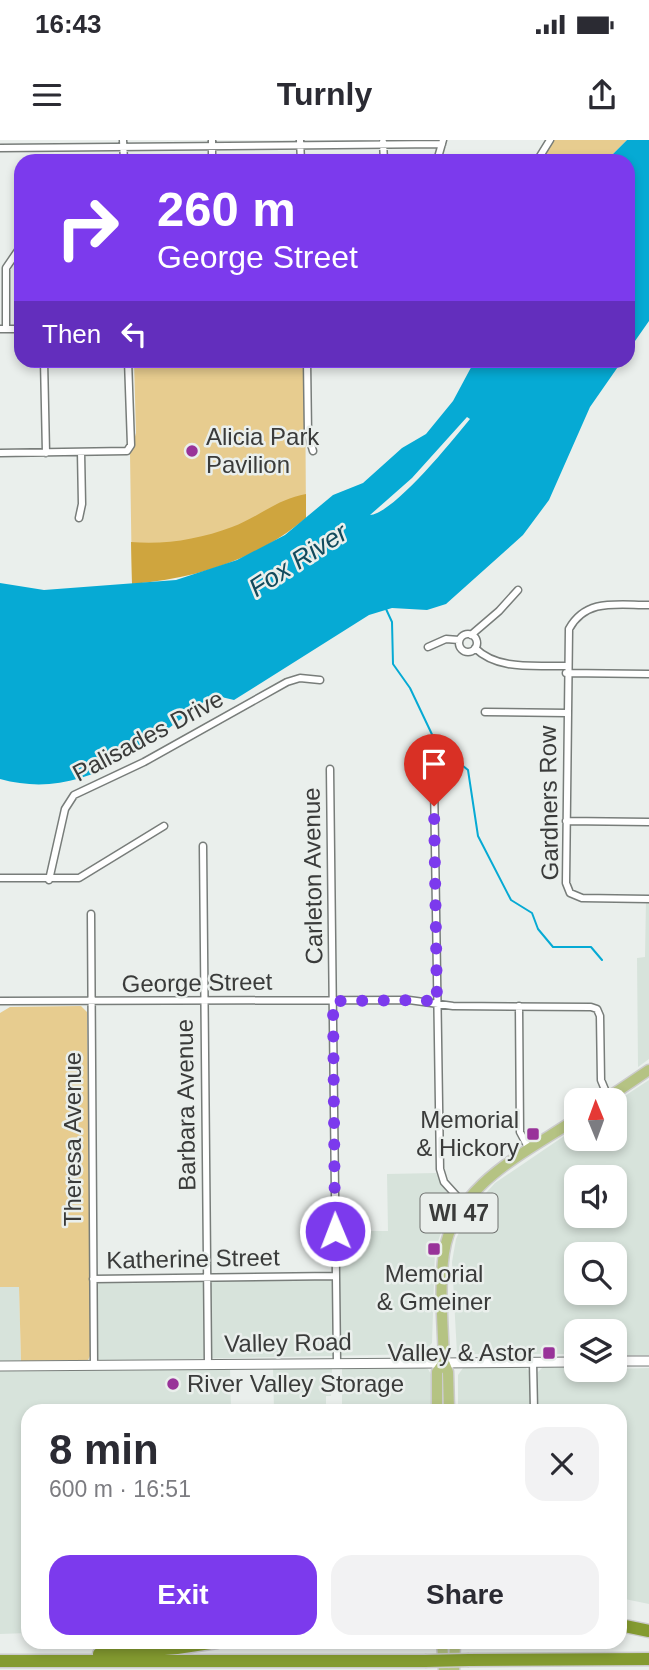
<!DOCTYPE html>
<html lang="en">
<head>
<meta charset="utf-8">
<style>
  :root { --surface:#fff; --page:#f2f2f3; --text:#2b2b33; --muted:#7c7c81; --accent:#7c3aed }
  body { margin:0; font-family:Helvetica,sans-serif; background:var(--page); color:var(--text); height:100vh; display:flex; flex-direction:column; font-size:26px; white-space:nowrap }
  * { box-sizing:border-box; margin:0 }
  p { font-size:23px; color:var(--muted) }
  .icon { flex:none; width:38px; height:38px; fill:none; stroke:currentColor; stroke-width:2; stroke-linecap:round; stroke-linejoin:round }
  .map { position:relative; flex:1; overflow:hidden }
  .sheet { position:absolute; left:21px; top:1264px; width:606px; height:245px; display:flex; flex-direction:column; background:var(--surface); border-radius:21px; box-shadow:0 4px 10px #0003 }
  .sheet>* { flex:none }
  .hud { position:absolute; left:14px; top:14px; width:621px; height:214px; border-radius:21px; box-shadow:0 4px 10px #0003; background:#7c3aed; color:#fff; overflow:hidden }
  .needle { width:46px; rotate:359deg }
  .fabs { position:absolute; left:564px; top:948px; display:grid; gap:14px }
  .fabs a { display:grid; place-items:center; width:63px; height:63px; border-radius:14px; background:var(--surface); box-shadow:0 4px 10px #0003; font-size:35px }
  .pin { position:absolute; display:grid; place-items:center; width:60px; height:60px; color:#fff; margin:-72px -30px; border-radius:50% 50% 50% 0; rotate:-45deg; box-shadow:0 0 7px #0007 }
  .pin .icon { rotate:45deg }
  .me { position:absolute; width:77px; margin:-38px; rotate:359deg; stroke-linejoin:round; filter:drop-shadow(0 0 5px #0008) }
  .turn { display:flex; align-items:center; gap:24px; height:147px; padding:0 28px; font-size:32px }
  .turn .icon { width:91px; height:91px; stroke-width:2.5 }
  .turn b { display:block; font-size:49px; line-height:60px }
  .then { display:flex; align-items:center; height:66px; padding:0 28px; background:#0003; gap:14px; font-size:26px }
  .round { display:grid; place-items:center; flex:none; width:74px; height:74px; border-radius:21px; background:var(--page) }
  .overview { display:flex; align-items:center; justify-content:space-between; height:119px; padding:0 28px }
  h1 { font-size:42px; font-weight:700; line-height:52px }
  .action { display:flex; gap:14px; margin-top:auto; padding:14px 28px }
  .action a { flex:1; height:80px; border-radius:21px; background:var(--accent); color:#fff; font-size:28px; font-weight:700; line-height:80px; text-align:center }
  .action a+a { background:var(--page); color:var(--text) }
  .status { display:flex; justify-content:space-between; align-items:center; height:49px; padding:0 35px; background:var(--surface); direction:ltr }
  .status svg { height:19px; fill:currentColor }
  header { display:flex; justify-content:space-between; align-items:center; height:91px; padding:0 28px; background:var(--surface); font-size:32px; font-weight:700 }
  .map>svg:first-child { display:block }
  .built { fill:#d7e3db; fill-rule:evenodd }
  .green { fill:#e7cc8f }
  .forest { fill:#cfa53e }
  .water { fill:#06aad4; fill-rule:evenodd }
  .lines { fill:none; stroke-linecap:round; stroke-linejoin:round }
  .stream { stroke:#06aad4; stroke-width:2 }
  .street-casing { stroke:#787d7a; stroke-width:9 }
  .secondary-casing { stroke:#787d7a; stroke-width:11 }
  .primary-casing { stroke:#ccc; stroke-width:13 }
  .highway-casing { stroke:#ccc; stroke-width:15 }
  .street { stroke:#fff; stroke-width:6 }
  .secondary { stroke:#fff; stroke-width:9 }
  .primary { stroke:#b5c383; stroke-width:10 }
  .highway { stroke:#849b30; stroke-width:12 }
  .highway-bridge-casing { stroke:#ccc; stroke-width:15; stroke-linecap:butt }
  .highway-bridge { stroke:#849b30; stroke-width:12 }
  .route { stroke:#7c3aed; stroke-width:12; stroke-dasharray:0 21.6 }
  .poi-dot { fill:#983399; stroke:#eaefec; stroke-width:2.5 }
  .labels { text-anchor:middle; stroke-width:5; stroke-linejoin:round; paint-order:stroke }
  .shield { fill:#eaefec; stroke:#6f716f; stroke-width:2 }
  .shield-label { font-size:23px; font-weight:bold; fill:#3a3b3a }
  .poi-label { font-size:24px; fill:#3a3b3a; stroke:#eaefec; text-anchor:start }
  .street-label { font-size:24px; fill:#3a3b3a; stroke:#eaefec }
  .water-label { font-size:26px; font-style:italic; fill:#124a5c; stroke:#eaefec }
</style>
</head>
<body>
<div class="status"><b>16:43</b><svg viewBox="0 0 49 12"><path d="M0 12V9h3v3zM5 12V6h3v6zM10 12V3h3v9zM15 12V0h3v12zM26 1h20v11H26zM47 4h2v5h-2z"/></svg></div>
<header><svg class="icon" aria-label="menu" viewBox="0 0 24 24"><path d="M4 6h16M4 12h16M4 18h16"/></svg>Turnly<svg class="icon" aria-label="share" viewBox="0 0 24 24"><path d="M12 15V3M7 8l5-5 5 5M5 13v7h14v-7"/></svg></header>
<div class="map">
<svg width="649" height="1530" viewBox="0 0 649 1530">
  <rect width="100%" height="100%" fill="#eaefec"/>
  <path class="built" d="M646 759H649V919L638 927 637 818 645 817Z
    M649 940V1215H614V1192H576V1214H457L452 1122 456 1099 468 1073 495 1043 576 988V999H614V963ZM576 1038H614V1076H576ZM576 1115H614V1153H576Z
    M436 1033 452 1062 435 1110 432 1203 422 1214 97 1221V1142L338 1139 339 1091H388L387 1034Z
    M0 1147H19L21 1221H0Z
    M230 1226 231 1270H28V1493L0 1494V1229Z
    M273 1226 332 1229 331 1256H326V1270H274Z
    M421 1227 428 1229 432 1236V1270H342V1229Z
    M525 1227 530 1232V1270H458V1235L463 1228Z
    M543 1227 576 1228V1230L649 1228V1464L620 1458V1270H538V1232Z"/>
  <path class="green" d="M550 0H627L606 21H537Z
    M134 221H305L306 378 132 444 130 314 136 293Z
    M10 867 81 866 87 872 91 1214 88 1220 21 1221 19 1147H0V873Z"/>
  <path class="forest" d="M306 354V378C256 420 196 439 132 444L131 402C166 405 200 399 232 387 259 377 277 359 306 354Z"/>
  <path class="water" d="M627 0H649V181L628 211V21H606Z
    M475 220 622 221 590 267 549 360 523 395 446 464 427 470 392 468 369 475 234 560 213 555C148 602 87 663 0 639V443L44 450 176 440 237 420 285 395 333 355 363 343 402 308 426 294 453 261ZM467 277 470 279C453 300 393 374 370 375L412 338Z"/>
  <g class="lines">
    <path class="stream" d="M386 469 392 482 393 524 410 548 437 605 468 630 478 696 511 760 532 773 538 789 553 807H591L602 820"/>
    <g class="street-casing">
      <path id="street" d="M123 0 124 21
        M212 0V21
        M300 0 301 21
        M383 2 384 21
        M0 8 442 4
        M437 21 443 0
        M537 21 550 0
        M0 189H21
        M6 189V128L21 106
        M44 220 46 313
        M307 220 308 294 313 311
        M0 313 127 311 131 305 128 220
        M79 378 82 364 81 312
        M649 465C617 465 586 458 569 489L566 743 570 753 582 758 649 759
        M459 503a9 9 0 1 1 18 0a9 9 0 1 1-18 0Z
        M471 495 499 471 518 450
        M428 507 446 499 459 500
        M475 508C498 531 536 525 566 526
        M566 533 649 534
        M485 572 567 573
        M330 629 337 1222
        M434 640 440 1029 444 1042 464 1064
        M566 681 649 682
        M203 706 208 1223
        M0 738H79L164 686
        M49 740 65 669 74 655 144 622 287 542 300 538 320 540
        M91 774 94 1225
        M0 861 409 860 453 866 591 867 597 869 600 876 601 940 608 957
        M519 866 520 992 529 1009
        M93 1139 335 1136
        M533 1222 534 1270"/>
    </g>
    <g class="secondary-casing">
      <path id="secondary" d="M614 1221H649
        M0 1226 576 1222"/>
    </g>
    <g class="primary-casing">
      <path id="primary" d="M603 961 649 930
        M437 1270V1232L444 1222
        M449 1270 448 1232 444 1222C443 1186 439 1148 444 1113 454 1045 525 1013 576 979
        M442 1502 444 1530
        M454 1530 455 1502"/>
    </g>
    <g class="highway-casing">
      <path id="highway" d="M620 1485 649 1491
        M99 1514 177 1508 217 1502
        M469 1520 649 1519
        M0 1521H425"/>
    </g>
    <use href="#street" class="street"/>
    <use href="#secondary" class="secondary"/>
    <use href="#primary" class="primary"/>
    <use href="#highway" class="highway"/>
    <g class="highway-bridge-casing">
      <path id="highway-bridge" d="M425 1521 469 1520"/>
    </g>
    <use href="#highway-bridge" class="highway-bridge"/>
  </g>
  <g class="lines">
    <path class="route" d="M335 1091 333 861 423 860 437 863 434 666"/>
  </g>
  <g class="poi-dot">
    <circle cx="192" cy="311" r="7"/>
    <rect x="526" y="987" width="14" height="14" rx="3.5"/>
    <rect x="427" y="1102" width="14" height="14" rx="3.5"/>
    <rect x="542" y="1206" width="14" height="14" rx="3.5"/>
    <circle cx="173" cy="1244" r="7"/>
  </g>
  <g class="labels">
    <rect class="shield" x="420.5" y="1053.5" width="77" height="39" rx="5"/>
    <g class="shield-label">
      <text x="459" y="1081">WI 47</text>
    </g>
    <g class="poi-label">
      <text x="206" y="305">Alicia Park<tspan x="206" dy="28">Pavilion</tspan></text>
      <text x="519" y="988" text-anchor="end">Memorial<tspan x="519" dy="28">&amp; Hickory</tspan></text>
      <text x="434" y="1142" text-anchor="middle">Memorial<tspan x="434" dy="28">&amp; Gmeiner</tspan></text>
      <text x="535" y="1221" text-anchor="end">Valley &amp; Astor</text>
      <text x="187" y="1252">River Valley Storage</text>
    </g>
    <g class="street-label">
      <text transform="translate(148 596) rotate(-28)" y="8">Palisades Drive</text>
      <text transform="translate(549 663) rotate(-91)" y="8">Gardners Row</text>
      <text transform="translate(313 736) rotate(-91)" y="8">Carleton Avenue</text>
      <text transform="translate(197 843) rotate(-1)" y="8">George Street</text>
      <text transform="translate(186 965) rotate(-91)" y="8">Barbara Avenue</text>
      <text transform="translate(73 999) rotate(-90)" y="8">Theresa Avenue</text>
      <text transform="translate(193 1119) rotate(-1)" y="8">Katherine Street</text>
      <text transform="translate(288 1203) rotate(-1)" y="8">Valley Road</text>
    </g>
    <g class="water-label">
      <text transform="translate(298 420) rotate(-33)" y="9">Fox River</text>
    </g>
  </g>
</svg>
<div class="fabs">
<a><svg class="needle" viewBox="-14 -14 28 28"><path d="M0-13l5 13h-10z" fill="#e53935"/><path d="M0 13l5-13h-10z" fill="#7c7c81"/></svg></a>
<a><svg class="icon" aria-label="sound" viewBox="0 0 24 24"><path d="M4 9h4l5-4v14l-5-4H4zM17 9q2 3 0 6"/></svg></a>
<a><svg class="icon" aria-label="search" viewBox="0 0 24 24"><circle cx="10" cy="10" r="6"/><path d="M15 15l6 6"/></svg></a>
<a><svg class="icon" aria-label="layers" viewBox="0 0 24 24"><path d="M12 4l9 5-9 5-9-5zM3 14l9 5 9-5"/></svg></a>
</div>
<div class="pin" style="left:434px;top:666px;background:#d93025"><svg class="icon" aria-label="arrive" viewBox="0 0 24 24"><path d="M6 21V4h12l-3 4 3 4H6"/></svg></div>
<svg class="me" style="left:335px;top:1091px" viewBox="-20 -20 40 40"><circle r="17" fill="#7c3aed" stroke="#fff" stroke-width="3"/><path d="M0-11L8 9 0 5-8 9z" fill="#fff"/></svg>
<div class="hud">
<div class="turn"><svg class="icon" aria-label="right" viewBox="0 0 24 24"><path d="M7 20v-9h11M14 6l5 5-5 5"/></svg><div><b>260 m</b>George Street</div></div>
<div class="then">Then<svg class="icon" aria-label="left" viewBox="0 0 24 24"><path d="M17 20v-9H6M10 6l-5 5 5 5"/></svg></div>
</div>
<section class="sheet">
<div class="overview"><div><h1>8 min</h1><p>600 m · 16:51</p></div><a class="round"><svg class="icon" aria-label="close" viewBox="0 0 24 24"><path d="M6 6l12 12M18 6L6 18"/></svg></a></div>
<div class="action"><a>Exit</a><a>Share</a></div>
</section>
</div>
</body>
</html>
